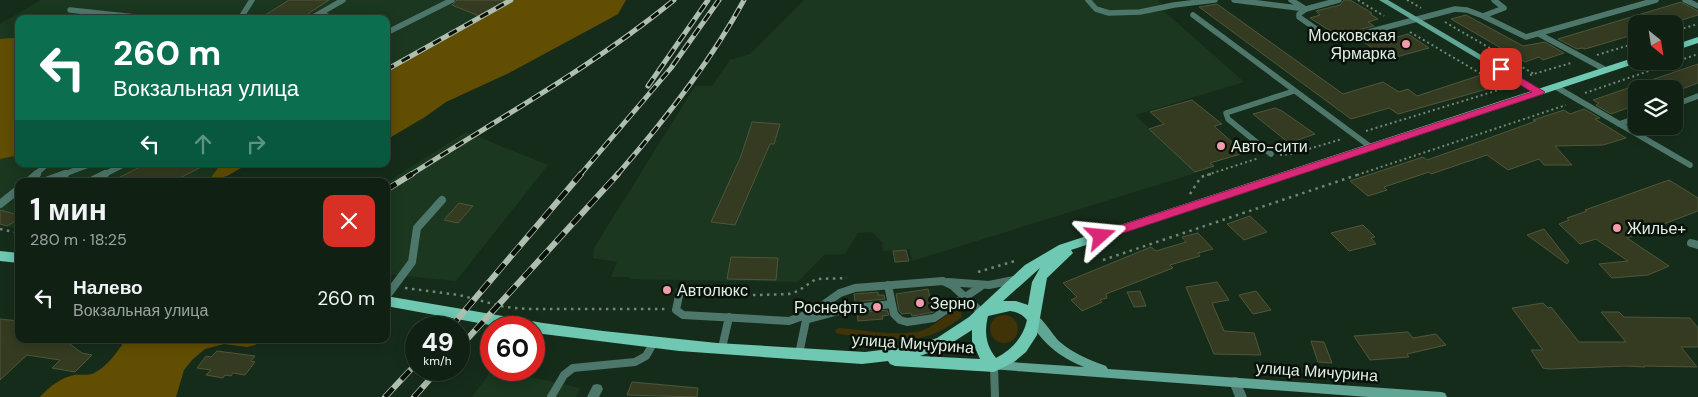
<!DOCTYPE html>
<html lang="ru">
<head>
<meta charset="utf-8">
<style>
  :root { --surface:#102114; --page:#1e2e22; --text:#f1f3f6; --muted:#9ca3a0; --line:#303e34 }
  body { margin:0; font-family:"DM Sans",sans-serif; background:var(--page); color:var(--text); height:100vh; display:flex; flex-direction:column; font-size:19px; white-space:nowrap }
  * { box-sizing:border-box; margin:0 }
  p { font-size:16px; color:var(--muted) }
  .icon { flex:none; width:28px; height:28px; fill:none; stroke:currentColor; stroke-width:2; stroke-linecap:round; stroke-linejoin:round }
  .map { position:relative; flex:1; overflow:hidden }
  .side { position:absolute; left:15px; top:178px; width:375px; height:165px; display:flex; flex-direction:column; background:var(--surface); border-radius:10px; box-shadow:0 2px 12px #0003,0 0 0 1px var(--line) }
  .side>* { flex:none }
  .hud { position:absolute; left:15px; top:15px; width:375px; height:152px; border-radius:10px; box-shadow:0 2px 12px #0003,0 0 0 1px var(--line); background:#0b6e4f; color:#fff; overflow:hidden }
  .needle { width:32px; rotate:150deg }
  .buttons { position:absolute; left:1628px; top:15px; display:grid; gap:10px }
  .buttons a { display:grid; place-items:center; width:55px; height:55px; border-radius:10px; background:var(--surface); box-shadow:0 2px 12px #0003,0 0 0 1px var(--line); font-size:25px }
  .speed { position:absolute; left:405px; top:316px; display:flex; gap:10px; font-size:25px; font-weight:700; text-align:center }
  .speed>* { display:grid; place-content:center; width:65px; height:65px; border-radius:50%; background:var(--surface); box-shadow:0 2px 12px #0003,0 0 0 1px var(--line); line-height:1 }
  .speed small { font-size:12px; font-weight:400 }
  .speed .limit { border:8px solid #d22; background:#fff; color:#111 }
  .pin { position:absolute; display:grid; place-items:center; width:42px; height:42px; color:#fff; margin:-21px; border-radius:10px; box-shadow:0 2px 8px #0006 }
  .me { position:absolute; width:55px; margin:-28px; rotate:72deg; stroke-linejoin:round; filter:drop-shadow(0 0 4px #0008) }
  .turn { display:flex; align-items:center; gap:18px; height:105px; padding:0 15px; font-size:22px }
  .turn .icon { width:65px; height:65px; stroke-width:2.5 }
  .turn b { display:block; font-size:35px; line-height:42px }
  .lanes { display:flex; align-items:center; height:48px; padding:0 15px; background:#0003; justify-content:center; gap:25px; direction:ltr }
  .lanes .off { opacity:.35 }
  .round { display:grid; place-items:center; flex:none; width:52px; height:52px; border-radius:10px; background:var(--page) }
  .head { display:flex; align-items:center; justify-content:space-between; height:85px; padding:0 15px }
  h1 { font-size:30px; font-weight:800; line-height:38px }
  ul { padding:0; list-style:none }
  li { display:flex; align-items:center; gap:15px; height:70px; padding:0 15px }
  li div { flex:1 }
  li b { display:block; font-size:19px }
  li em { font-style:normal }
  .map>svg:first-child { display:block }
  .built { fill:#1b371f }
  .green { fill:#3f3307 }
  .forest { fill:#614e02 }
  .building { fill:#353b21; stroke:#4f563a }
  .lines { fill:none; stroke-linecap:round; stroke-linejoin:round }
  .path-far1 { stroke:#738576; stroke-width:2; stroke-dasharray:2 3; stroke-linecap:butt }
  .path { stroke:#738576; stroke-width:2.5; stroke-dasharray:2.5 4.5; stroke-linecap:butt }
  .service-far1 { stroke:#4e776c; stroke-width:5.5 }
  .service { stroke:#4e776c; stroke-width:8 }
  .pedestrian { fill:#4e776c; fill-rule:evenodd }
  .minor { fill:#4e776c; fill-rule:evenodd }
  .secondary { fill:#61a594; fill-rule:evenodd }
  .primary { fill:#6fc8b2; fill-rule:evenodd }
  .rail-far1-casing { stroke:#aebeaf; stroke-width:5 }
  .rail-casing { stroke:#aebeaf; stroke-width:6 }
  .rail-far1 { stroke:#09120a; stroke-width:3; stroke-dasharray:9; stroke-linecap:butt }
  .rail { stroke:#09120a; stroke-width:4.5; stroke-dasharray:12; stroke-linecap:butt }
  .route { fill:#db2777; stroke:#8e194d }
  .poi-dot { fill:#f39aab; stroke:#09120a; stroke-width:2 }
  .labels { text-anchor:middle; stroke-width:5; stroke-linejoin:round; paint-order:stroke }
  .poi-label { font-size:16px; fill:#e1efe2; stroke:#09120a; text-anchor:start }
  .street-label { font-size:16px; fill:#e1efe2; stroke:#09120a }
</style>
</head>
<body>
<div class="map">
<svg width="1698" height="397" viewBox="0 0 1698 397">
  <rect width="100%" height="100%" fill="#162c1a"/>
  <path class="built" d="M41 0H528L386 81V19H19V164H241L210 181H19V229L0 225V24Z
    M804 0H1157L1169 10 1164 11 1244 82 1135 115 1196 173 912 261 909 249 883 251 882 242 872 232 858 233 845 254 824 255 798 282 629 279 630 277H611L617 262 593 258 594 248 695 86H712L730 60 750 54Z
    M466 132 548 165 456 281 386 274V183Z
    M492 370H500L580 388 576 397H472Z"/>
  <path class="green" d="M956 310 961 311 962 317C927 343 912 340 870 337 859 336 846 336 836 333L835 330 839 328C864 330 903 338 926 329 937 324 945 314 956 310Z
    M990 329a14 14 0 1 1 28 0a14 14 0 1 1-28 0Z"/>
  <path class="forest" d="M515 0H626L618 14 609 19 509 73 446 102 425 117 386 140V72Z
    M12 38 19 39V155L0 159V39Z
    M221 164H248L227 176 212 180V176Z
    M121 339H265L255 345 247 347 224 344 205 349 192 360 184 370 176 397H40C49 387 60 378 74 375 80 374 88 376 94 373 105 368 115 355 122 345Z"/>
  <path class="building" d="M289 0H329L300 19H259Z
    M457 0H508L479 16 452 5Z
    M1344 0H1350L1372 13 1370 14 1378 19 1368 22 1374 26 1349 32 1342 29 1332 32 1310 18 1320 15 1316 11 1340 5Z
    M1681 2 1698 11V15L1669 24H1636V34L1585 49 1582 48 1577 49 1558 39Z
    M1217 4 1343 94 1383 82 1399 92 1408 89 1417 96 1481 75 1498 86 1398 114 1389 108 1351 119 1199 7Z
    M1466 15 1523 46 1545 42 1564 53 1543 60 1539 57 1525 62 1451 19Z
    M1385 32 1394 38 1408 34 1429 48 1389 59 1359 39Z
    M1698 64V83L1674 92V89H1636V105L1611 114 1596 105 1599 103 1593 100Z
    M1192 100 1222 124 1214 126 1244 153 1210 163 1214 166 1195 172 1149 129 1164 124 1150 112Z
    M1275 108 1282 111 1315 134 1289 143 1253 114Z
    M1584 109 1600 118 1595 119 1626 138 1603 145 1555 146 1572 165H1544L1539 159 1508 170 1487 155 1431 174 1429 172 1384 187 1387 190 1368 196 1350 181 1423 157 1427 160 1478 142 1536 121 1533 120 1564 110 1570 114Z
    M752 122 780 124 774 144H770L735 225 711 222 741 156Z
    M146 164H207L174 181H112Z
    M1669 180 1698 198V211L1627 238 1669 266 1648 275 1612 278 1599 264 1628 261 1596 239 1580 244 1559 224 1569 220 1567 218 1587 211 1585 210Z
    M459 203 473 206 458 223 444 220Z
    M0 210 19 215V219L7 226 0 224Z
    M1250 216 1267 232 1244 240 1227 224Z
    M1363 225 1375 237 1371 238 1376 244 1349 251 1331 233Z
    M1544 229 1569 261 1567 264 1527 235Z
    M1198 233 1213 249 1198 253 1200 256 1170 265 1173 268 1106 294 1107 298 1100 300 1102 302 1082 311 1071 300 1077 297 1063 283 1151 247 1156 251 1186 242 1182 237Z
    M906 250 909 261 895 262 893 251Z
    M731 257 778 258 776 280 727 279Z
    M1217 282 1229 300 1212 303 1224 331 1254 333 1261 355 1214 354 1186 287Z
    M928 289 934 312 912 316 911 313 902 314 899 311 896 294Z
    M1140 291 1146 306 1134 307 1127 292Z
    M1256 291 1271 310 1253 314 1239 295Z
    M878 292V295H884L885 299 855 302 854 294Z
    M1543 303 1548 308 1551 307 1579 342H1626L1601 312H1619L1624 317 1690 318 1698 328V347H1681L1697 367 1644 366 1645 367 1627 366 1549 369 1543 368 1531 350H1543L1512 308Z
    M887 310 889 315 882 316 883 319 858 321 857 313Z
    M0 319 19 321V339H63L82 353 92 355 75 372 52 368 60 360 27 355 0 380Z
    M1408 332 1413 338 1436 334 1446 345 1407 354 1409 357 1370 360 1354 336Z
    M1311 341 1324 342 1332 363 1318 362Z
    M217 351 255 356 251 361 255 362 245 375 233 373 231 376 225 375 223 378 206 375 211 370 197 368 206 356 211 357Z
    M632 382 698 388 697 397 627 395Z"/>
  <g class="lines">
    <path class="path-far1" d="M1358 0 1384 16
      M1407 0 1421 8
      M1445 22 1534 74
      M1674 31 1698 24
      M1410 32 1500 85
      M1597 55 1636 43
      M1530 75 1571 63
      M1585 93 1698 54
      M1366 131 1505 88 1500 85 1504 83
      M1280 155 1292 154 1342 139
      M1207 175 1259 158
      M1357 175 1566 105"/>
    <path class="path" d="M1190 194 1201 177 1211 174
      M0 229 19 233
      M1103 260 1360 174
      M978 272 1018 260
      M405 288 459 295 505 307 527 309H665
      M690 297 789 294 798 291 816 279 847 278"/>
    <path class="service-far1" d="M1088 0 1096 9 1109 13 1140 12 1174 5 1215 0
      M1234 0 1306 9
      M1291 0 1304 8
      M1339 0 1306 9 1299 14V17L1326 36 1342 39 1455 9 1467 10 1483 16
      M1494 0 1504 8 1483 16 1526 37 1656 0
      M1685 0 1698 6
      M70 10 154 19
      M320 13 334 19
      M1193 15 1372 148
      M240 19 252 0
      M310 19 343 0
      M386 33 452 0
      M1539 34 1606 70
      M1556 87 1690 165
      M1674 105 1698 96
      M1619 124 1636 118
      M1271 154 1228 119 1226 113 1294 91
      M35 175 47 164
      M62 175 91 164
      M103 175 125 164"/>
    <path class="service" d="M29 181 37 174
      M46 181 65 174
      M91 181 105 174
      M0 204 19 189
      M1691 243 1698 245
      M948 282 989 285 1014 280
      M888 285 894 314 900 320 907 322 934 318 980 287
      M680 291 676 310 683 315 789 321 811 313
      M386 297 412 262 417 228 442 200
      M809 319 846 309 892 304
      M722 348 729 317
      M799 354 806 320 816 310 840 293 855 288 943 281 953 286 982 313
      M994 366 995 397
      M551 397 564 375 573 368 635 362 646 356 654 342"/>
    <path class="pedestrian" d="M597 384 601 385 603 389 599 397H587L593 385Z"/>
    <path class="minor" d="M1235 377 1239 378 1247 397H1235L1229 382 1231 378Z"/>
    <path class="secondary" d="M1379 0H1388L1544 92 1543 94H1537Z
      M1034 314C1042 316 1053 336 1060 342 1074 354 1090 360 1106 366L1108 369 1441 392 1445 393 1447 397H1368L990 369 988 366 990 363 994 361 1084 367C1059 357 1041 342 1028 318L1030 315Z"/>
    <path class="primary" d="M1698 37V43L1674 51V45Z
      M1636 57V61L1640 62 1071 250 1073 253 1047 278 1037 335 1026 352 1014 362 994 372 895 366 890 364 888 361 862 364 679 351 543 334 534 333V328H506L386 306V296L543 323 603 331 717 343 865 352 913 346 937 338 969 317 1025 265 1059 245ZM1040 268 1032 282 1028 305 1016 301H1003ZM1010 311C1017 312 1022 314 1027 320 1023 338 1012 349 996 358 986 346 984 332 988 316ZM972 330V341L980 359 920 356 947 346Z
      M0 251 19 253V263L0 261Z"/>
    <g class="rail-far1-casing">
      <path id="rail-far1" d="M386 70 511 0
        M648 86 708 0
        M410 175C498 119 592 67 674 0
        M580 175 671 68 719 0
        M617 175C664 121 710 63 744 0"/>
    </g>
    <g class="rail-casing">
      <path id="rail" d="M386 190 412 174
        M450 328 581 174
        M459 348 618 174
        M385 397 416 364
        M414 397 438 370"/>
    </g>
    <use href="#rail-far1" class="rail-far1"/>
    <use href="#rail" class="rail"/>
  </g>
  <path class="route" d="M1501 66 1545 92 1543 94 1105 239 1101 240 1095 236 1097 233 1532 92 1497 71V67Z"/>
  <g class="poi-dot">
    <circle cx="1406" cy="44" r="5"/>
    <circle cx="1221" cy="146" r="5"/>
    <circle cx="1617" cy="228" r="5"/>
    <circle cx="667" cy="290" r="5"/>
    <circle cx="920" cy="303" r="5"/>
    <circle cx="877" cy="307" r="5"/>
  </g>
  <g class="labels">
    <g class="poi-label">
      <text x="1396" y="41" text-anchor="end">Московская<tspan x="1396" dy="18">Ярмарка</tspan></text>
      <text x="1231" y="152">Авто-сити</text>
      <text x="1627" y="234">Жилье+</text>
      <text x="677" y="296">Автолюкс</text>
      <text x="930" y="309">Зерно</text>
      <text x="867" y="313" text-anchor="end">Роснефть</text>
    </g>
    <g class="street-label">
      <text transform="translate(913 343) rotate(4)" y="6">улица Мичурина</text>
      <text transform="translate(1317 371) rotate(4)" y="6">улица Мичурина</text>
    </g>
  </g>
</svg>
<div class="buttons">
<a><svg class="needle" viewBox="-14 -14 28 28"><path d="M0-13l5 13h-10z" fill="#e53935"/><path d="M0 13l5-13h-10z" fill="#9ca3a0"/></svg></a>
<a><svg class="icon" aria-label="layers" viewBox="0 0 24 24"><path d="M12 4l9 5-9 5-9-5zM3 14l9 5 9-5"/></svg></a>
</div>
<div class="speed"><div>49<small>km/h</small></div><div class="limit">60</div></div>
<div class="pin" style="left:1501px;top:69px;background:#d93025"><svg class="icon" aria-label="arrive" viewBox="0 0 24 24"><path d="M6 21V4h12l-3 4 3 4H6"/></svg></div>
<svg class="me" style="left:1101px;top:236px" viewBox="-20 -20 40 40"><path d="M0-17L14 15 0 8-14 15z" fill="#db2777" stroke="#fff" stroke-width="4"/></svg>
<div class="hud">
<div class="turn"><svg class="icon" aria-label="left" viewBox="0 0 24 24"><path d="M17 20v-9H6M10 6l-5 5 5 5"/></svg><div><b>260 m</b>Вокзальная улица</div></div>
<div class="lanes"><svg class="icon" aria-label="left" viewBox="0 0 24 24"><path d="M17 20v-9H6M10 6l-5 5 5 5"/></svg><svg class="icon off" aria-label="ahead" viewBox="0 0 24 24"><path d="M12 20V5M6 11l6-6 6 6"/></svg><svg class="icon off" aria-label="right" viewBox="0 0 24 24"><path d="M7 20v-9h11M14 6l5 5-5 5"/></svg></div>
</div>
<section class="side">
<div class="head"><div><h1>1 мин</h1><p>280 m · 18:25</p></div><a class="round" style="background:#d93025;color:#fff"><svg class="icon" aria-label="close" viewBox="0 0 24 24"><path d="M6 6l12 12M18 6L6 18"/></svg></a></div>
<ul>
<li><svg class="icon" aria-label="left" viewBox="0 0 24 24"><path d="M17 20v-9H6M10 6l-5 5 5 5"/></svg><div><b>Налево</b><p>Вокзальная улица</p></div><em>260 m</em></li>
</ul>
</section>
</div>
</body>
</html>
